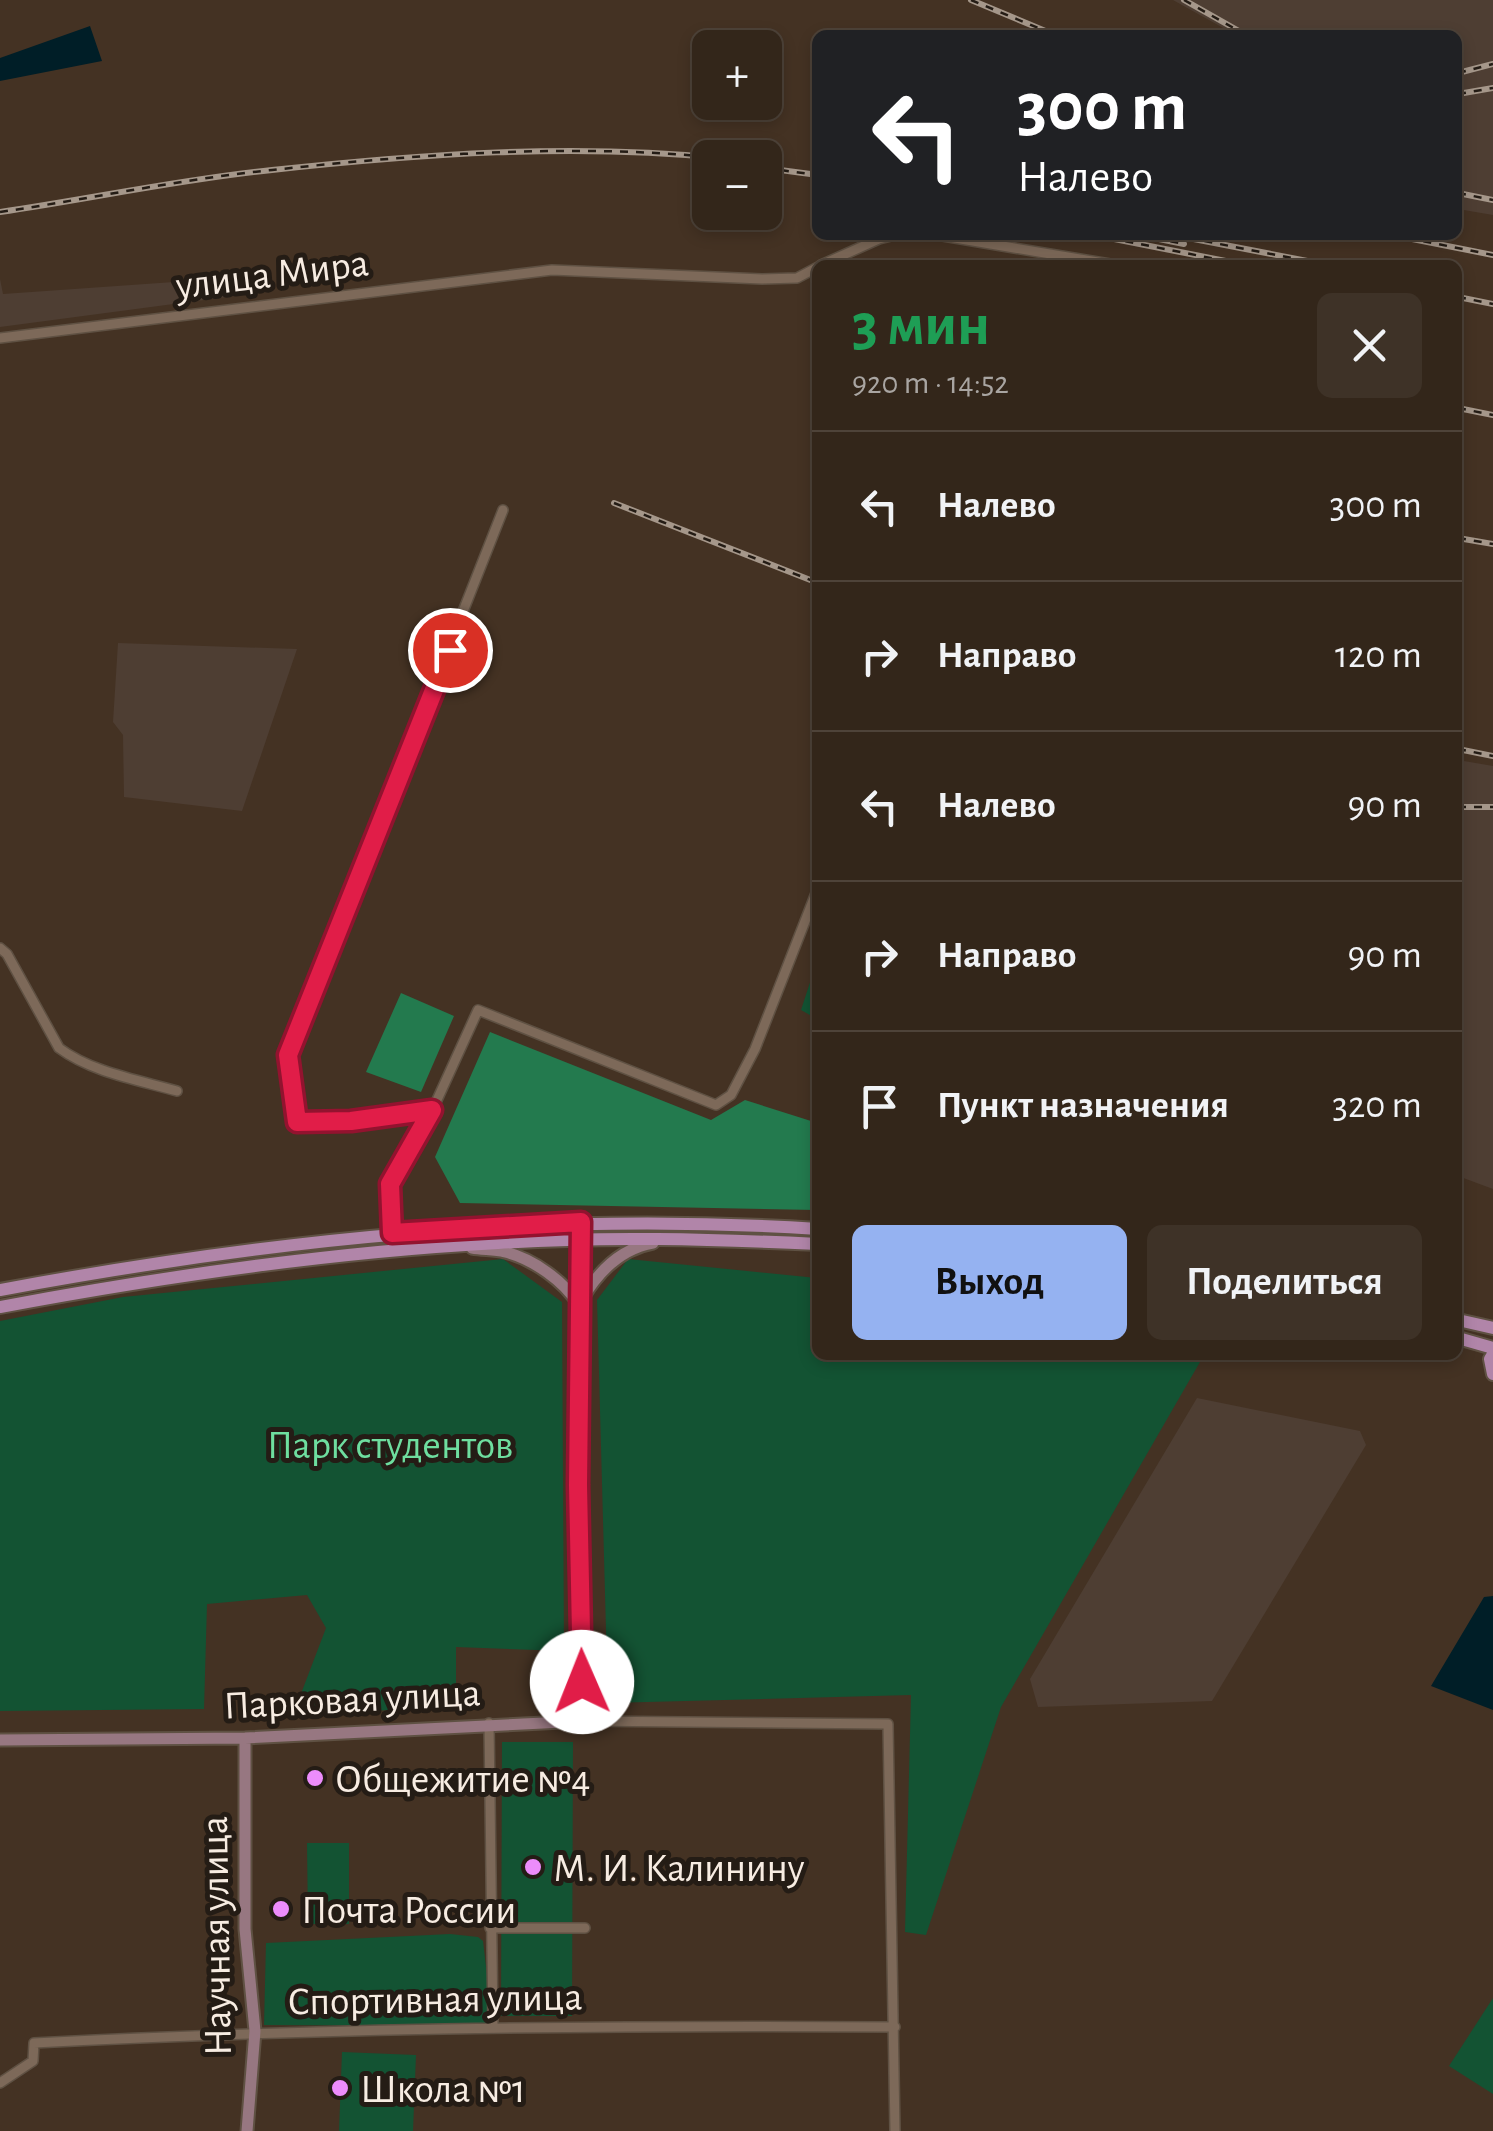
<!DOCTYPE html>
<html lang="ru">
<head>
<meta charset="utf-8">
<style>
  :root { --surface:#33261a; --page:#3e3227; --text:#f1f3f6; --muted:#a9a5a2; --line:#4e4339; --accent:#95b2f1 }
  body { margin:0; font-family:"Alegreya Sans",sans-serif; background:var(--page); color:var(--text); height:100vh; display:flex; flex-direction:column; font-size:38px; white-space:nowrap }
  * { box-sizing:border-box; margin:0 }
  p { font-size:32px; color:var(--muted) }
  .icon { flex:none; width:55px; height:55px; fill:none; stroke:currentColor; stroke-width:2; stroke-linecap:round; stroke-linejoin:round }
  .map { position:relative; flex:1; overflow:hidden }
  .side { position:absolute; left:812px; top:260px; width:650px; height:1100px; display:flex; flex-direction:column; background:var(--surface); border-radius:15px; box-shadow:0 5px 15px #0003,0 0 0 2px var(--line) }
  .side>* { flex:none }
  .hud { position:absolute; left:812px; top:30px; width:650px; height:210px; border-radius:15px; box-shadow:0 5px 15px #0003,0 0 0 2px var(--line); background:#202124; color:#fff; overflow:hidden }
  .buttons { position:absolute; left:692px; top:30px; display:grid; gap:20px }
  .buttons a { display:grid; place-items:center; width:90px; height:90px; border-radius:15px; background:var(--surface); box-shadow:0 5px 15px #0003,0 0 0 2px var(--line); font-size:50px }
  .pin { position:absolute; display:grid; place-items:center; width:85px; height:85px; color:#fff; margin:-42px; border:5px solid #fff; border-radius:50%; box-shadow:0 2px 10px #0007 }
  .me { position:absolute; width:110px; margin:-55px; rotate:359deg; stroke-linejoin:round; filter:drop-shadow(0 0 8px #0008) }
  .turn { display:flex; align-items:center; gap:35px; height:210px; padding:0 40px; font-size:45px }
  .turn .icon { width:130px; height:130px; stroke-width:2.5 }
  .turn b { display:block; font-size:70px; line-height:85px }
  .round { display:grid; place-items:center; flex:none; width:105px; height:105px; border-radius:15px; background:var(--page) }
  .headline { display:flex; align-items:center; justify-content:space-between; height:170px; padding:0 40px }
  h1 { font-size:60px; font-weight:600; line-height:75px; color:#1e9e55 }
  .primary-button { display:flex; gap:20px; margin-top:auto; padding:20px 40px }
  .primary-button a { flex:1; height:115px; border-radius:15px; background:var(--accent); color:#111; font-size:40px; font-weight:600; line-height:115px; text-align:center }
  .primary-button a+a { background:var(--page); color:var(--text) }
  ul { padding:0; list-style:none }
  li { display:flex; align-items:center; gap:30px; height:150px; padding:0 40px; border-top:2px solid var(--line) }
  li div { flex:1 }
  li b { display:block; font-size:38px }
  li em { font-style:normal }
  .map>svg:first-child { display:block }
  .industrial { fill:#4e3e33 }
  .green { fill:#135333 }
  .forest { fill:#237a4e }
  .water { fill:#001e27 }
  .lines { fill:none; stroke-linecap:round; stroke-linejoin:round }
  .street-casing { stroke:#5f5143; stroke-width:12 }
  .secondary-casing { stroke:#5f5143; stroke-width:15 }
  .primary-casing { stroke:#5f5143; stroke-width:16 }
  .street { stroke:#7d6959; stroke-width:9 }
  .secondary { stroke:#977781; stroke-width:11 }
  .primary { stroke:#b185a9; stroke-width:12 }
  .rail-casing { stroke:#a5978a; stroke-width:6 }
  .rail { stroke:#241c15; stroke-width:2.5; stroke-dasharray:8; stroke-linecap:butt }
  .route-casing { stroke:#92132f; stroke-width:25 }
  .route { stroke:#e11d48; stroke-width:18 }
  .poi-dot { fill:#ec8cfb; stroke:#241c15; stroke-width:4 }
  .labels { text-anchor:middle; stroke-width:10; stroke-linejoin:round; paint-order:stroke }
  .street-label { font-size:40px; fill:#f7ece2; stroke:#241c15 }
  .park-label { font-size:40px; fill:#6ede9f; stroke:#241c15 }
  .poi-label { font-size:40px; fill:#f7ece2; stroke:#241c15; text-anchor:start }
</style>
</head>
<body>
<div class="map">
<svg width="1493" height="2131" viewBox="0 0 1493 2131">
  <rect width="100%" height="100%" fill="#443223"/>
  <path class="industrial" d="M1173 0H1493V215L1458 209V35H1236Z
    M245 277 249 294 0 327V279L3 294Z
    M118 643 297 649 242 811 124 797 123 735 113 722Z
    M1458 760 1493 766V1189L1458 1176Z
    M1197 1398 1360 1431 1366 1445 1212 1701 1038 1707 1030 1679Z"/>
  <path class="green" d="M817 961V1019L801 1010Z
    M503 1259 562 1302 564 1651 456 1647V1709L294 1712 326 1628 307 1595 207 1604 204 1709 0 1711V1321L123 1297Z
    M628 1259 817 1278 818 1355H1204L1001 1707 926 1935 905 1932 911 1695 608 1703 597 1300Z
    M502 1742H573L572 2016H501Z
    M307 1843H349V1924H308Z
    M450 1934 478 1937 483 1941 493 2026 264 2025 266 1943Z
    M1493 1998V2094L1449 2066Z
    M342 2052 416 2055 413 2131H339Z"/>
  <path class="forest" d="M401 993 454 1016 421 1092 366 1072Z
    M490 1032 711 1120 745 1100 811 1121 817 1138V1210L460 1203 435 1157Z"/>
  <path class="water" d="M90 26 102 61 0 81V58Z
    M1493 1596V1710L1431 1686 1484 1597Z"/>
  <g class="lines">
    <g class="street-casing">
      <path id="street" d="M937 235 1116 265
        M821 265 879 239 895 235
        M0 338 552 270 762 279 797 278 818 267
        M0 948 7 954 59 1048C91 1072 138 1080 177 1091
        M432 1111 351 1121 297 1122 288 1055 503 510
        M392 1233 390 1185 432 1111 478 1010 716 1105 731 1095 755 1049 818 888
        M583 1721 888 1724 895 2131
        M489 1723 493 2026
        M490 1928H585
        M0 2083 33 2061 34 2043C321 2028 607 2025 895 2027"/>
    </g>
    <g class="secondary-casing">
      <path id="secondary" d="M472 1248C483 1250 495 1249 505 1252 533 1259 564 1281 579 1305
        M581 1301C597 1273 619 1249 653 1243
        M245 1738V1929L255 2031 247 2131
        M0 1740 245 1738 583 1721 578 1485 581 1233"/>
    </g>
    <g class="primary-casing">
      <path id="primary" d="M0 1290C274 1239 539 1211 818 1229
        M0 1307C165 1276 330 1252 498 1243 604 1236 711 1239 818 1244
        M1458 1320 1493 1328
        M1458 1338 1493 1348
        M1493 1354 1490 1359 1493 1374"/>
    </g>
    <use href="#street" class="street"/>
    <use href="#secondary" class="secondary"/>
    <use href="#primary" class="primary"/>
    <g class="rail-casing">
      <path id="rail" d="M971 0 1055 35
        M1184 0 1246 35
        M1458 73 1493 64
        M1458 94 1493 88
        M765 168 818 175
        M1458 193 1493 200
        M0 212C90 199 181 179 272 170 420 154 573 143 721 158
        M1094 235 1246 265
        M1139 235 1184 244
        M1173 235 1328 265
        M1392 235 1493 255
        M1458 297 1493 304
        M1458 408 1493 415
        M614 503 818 583
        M1458 538 1493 544
        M1458 749 1493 756
        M1458 807H1493"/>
    </g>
    <use href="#rail" class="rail"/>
  </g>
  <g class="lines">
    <g class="route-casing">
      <path id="route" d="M450 650 288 1055 297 1122 351 1121 432 1110 390 1184 392 1233 581 1222 578 1485 582 1682"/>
    </g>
    <use href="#route" class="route"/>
  </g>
  <g class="poi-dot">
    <circle cx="315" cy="1778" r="10"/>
    <circle cx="533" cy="1867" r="10"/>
    <circle cx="281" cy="1909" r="10"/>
    <circle cx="340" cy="2088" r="10"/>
  </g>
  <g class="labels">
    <g class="street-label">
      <text transform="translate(272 273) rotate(-7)" y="14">улица Мира</text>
      <text transform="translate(352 1698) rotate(-3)" y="14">Парковая улица</text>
      <text transform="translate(215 1936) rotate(-91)" y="14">Научная улица</text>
      <text transform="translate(435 1998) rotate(-1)" y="14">Спортивная улица</text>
    </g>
    <g class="park-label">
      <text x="390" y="1458">Парк студентов</text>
    </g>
    <g class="poi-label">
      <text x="335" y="1792">Общежитие №4</text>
      <text x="553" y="1881">М. И. Калинину</text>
      <text x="301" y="1923">Почта России</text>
      <text x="360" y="2102">Школа №1</text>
    </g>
  </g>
</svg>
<div class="buttons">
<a>+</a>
<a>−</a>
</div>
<div class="pin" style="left:450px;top:650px;background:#d93025"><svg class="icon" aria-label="arrive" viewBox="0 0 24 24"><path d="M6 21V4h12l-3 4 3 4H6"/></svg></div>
<svg class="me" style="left:582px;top:1682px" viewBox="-20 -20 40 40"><circle r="19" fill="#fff"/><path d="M0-13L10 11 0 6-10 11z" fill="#e11d48"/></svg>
<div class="hud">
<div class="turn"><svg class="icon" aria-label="left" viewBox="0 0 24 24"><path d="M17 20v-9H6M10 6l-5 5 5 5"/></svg><div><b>300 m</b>Налево</div></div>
</div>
<section class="side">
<div class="headline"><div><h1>3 мин</h1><p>920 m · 14:52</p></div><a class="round"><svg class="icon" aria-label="close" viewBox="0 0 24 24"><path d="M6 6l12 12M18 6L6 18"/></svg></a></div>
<ul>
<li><svg class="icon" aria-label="left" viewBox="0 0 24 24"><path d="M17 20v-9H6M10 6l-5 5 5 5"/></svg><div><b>Налево</b></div><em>300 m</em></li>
<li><svg class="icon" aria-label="right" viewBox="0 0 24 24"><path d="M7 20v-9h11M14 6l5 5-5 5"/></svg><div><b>Направо</b></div><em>120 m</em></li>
<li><svg class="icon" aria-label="left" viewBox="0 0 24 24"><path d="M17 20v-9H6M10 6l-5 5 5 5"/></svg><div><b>Налево</b></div><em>90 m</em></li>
<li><svg class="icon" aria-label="right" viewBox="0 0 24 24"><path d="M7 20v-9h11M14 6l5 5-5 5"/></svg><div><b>Направо</b></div><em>90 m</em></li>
<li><svg class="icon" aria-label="arrive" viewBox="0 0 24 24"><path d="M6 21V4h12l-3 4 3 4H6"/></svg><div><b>Пункт назначения</b></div><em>320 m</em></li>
</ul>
<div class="primary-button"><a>Выход</a><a>Поделиться</a></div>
</section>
</div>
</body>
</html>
